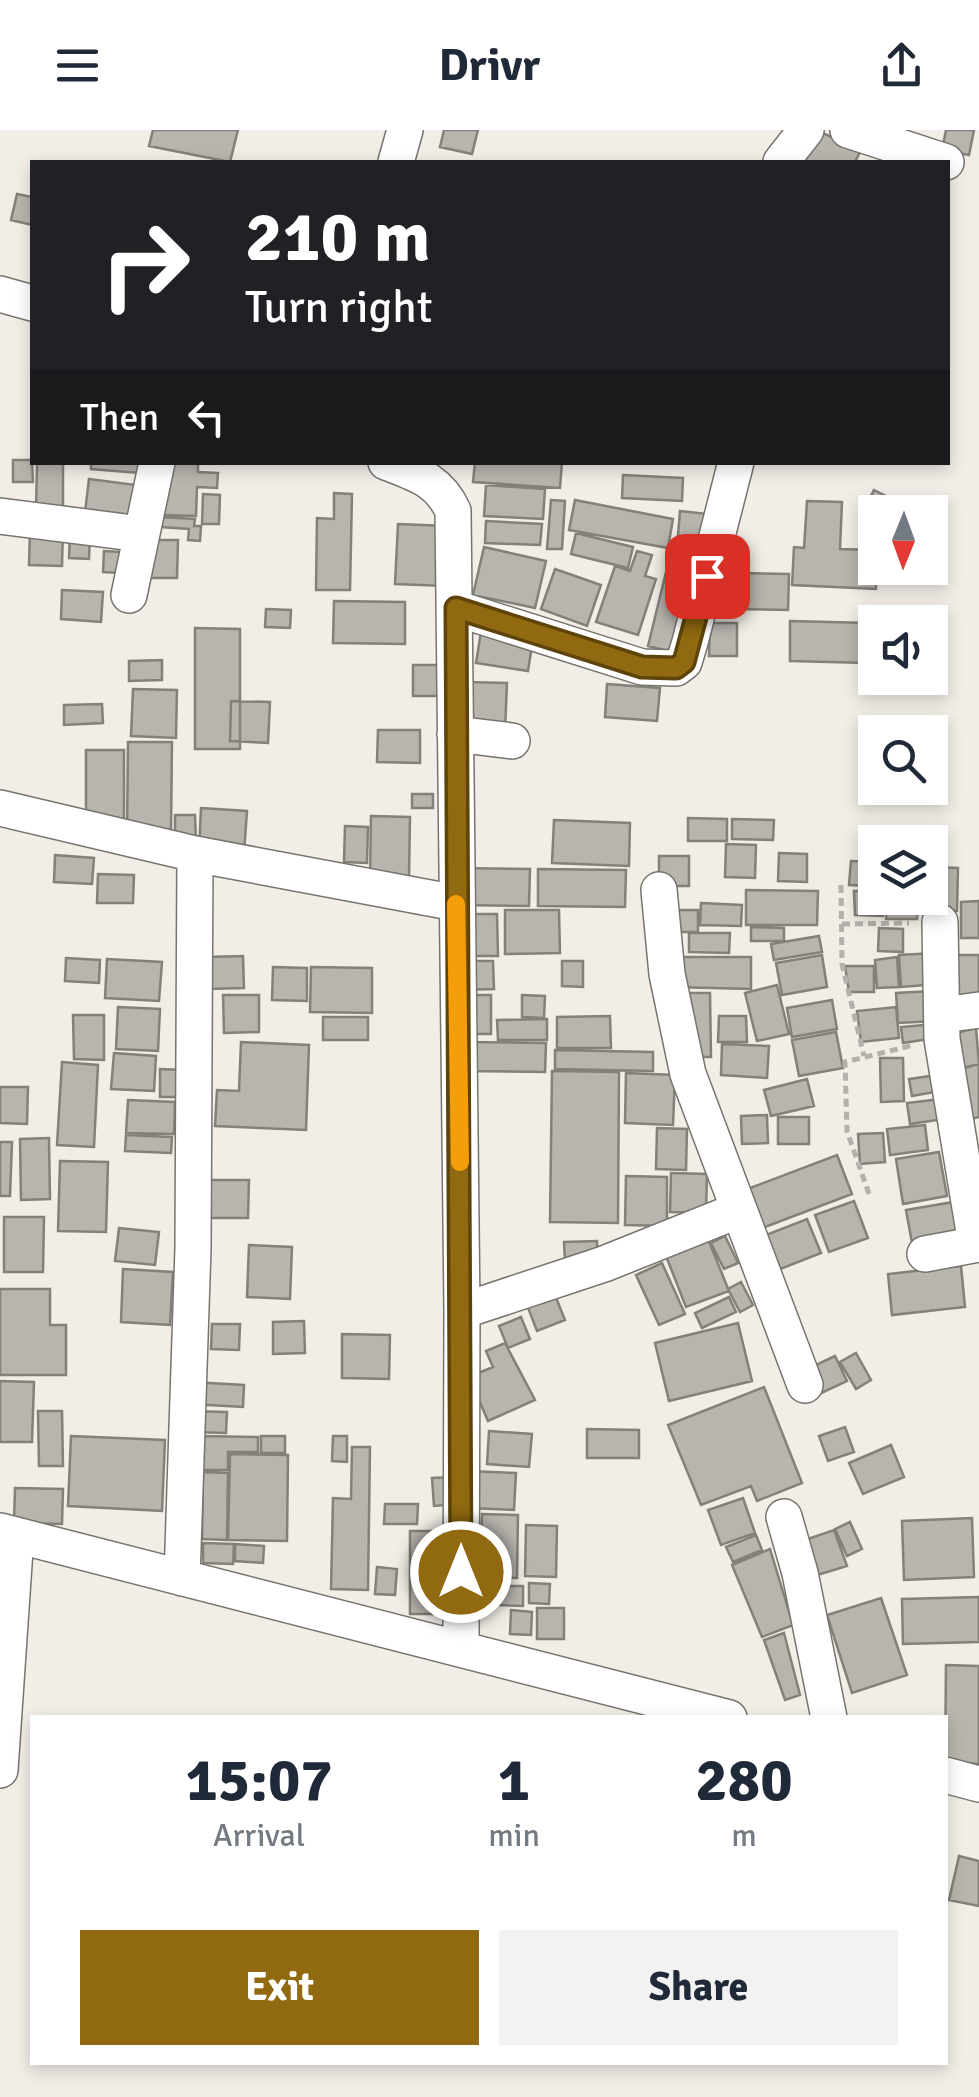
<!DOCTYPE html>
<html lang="en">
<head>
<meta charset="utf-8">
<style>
  :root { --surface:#fff; --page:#f2f2f3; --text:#1f2937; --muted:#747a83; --accent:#906910 }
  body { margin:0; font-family:Signika,sans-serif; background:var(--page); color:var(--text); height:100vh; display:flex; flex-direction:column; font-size:38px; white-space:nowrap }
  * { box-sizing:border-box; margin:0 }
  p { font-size:32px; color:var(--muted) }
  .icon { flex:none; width:55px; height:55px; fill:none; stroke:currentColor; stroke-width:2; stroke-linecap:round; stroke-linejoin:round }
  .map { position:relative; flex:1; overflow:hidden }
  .side { position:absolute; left:30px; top:1585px; width:918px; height:350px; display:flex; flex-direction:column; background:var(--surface); border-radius:0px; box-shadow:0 5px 15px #0003 }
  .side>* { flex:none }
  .guide { position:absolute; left:30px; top:30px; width:920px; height:305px; border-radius:0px; box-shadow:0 5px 15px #0003; background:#202124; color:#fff; overflow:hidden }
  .needle { width:65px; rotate:181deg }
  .tools { position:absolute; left:858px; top:365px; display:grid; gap:20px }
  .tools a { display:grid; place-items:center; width:90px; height:90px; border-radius:0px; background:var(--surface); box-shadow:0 5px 15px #0003; font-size:50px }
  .pin { position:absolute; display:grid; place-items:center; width:85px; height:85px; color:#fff; margin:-42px; border-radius:20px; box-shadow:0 5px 15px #0006 }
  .me { position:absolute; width:110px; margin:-55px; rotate:0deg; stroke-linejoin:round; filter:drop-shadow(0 0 8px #0008) }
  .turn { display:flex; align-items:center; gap:35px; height:210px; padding:0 50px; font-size:45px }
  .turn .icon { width:130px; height:130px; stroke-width:2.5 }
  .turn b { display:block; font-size:70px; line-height:85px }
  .then { display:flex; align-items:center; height:95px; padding:0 50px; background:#0003; gap:20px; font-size:38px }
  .eta { display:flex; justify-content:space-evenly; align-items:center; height:170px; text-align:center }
  .eta b { font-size:60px; font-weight:700; line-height:70px }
  .cta { display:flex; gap:20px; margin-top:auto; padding:20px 50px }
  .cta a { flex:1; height:115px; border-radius:0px; background:var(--accent); color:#fff; font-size:40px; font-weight:700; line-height:115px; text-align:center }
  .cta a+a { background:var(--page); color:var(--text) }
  header { display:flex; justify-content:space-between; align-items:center; height:130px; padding:0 50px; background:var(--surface); font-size:45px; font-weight:700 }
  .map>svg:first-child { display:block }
  .building { fill:#b8b4ae; stroke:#84807a; stroke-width:2.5 }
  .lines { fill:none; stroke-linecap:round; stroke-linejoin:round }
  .minor-casing { stroke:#77746e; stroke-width:38 }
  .path { stroke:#b4b0ab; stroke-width:5; stroke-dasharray:8 5; stroke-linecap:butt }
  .minor { stroke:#fff; stroke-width:35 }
  .route-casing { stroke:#5e440a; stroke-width:25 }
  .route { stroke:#906910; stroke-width:18 }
  .slow { stroke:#f59e0b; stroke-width:18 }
</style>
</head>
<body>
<header><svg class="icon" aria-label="menu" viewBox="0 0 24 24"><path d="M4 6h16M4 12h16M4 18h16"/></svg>Drivr<svg class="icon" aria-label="share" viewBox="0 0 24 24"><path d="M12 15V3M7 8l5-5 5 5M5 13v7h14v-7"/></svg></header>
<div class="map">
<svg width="979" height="1967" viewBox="0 0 979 1967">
  <rect width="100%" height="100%" fill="#f2eee7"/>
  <path class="building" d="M153 0H238L230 32 149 16Z
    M444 0H478L472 24 440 17Z
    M816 0 861 20 855 32H796Z
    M946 0H974L969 25 942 20Z
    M17 64 32 67V95L11 90Z
    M13 330H32L33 352H13Z
    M91 332H140L139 343 91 339Z
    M166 332H198V342L218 343 217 358 197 357 196 386 163 385Z
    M475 332H562L560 358 473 352Z
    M37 333H63V381H36Z
    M623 345 683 348 682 371 622 368Z
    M89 349 136 355 132 388 85 382Z
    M486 355 545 359 543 389 484 386Z
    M874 360 886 366 872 392 861 385Z
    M334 363 352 364 350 460H316L317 388 334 389Z
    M203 364 220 365 219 394H202Z
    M551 370 565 371 562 419H547Z
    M575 370 673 389 668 418 569 400Z
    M807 371 842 372 840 419 875 420 876 459 792 455 794 417 804 418Z
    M680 381 708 384 704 432 676 429Z
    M161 387 195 389 194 396H201L200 411 188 410 189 399 161 397Z
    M486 391 542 394 540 415 485 413Z
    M398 394 447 396 445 456 395 454Z
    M30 399 63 400 62 436 29 435Z
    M70 401 90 403 89 429 69 428Z
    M576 403 633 417 628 438 571 424Z
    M151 410H178L177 448H150Z
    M484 417 546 431 535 478 473 465Z
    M104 421 121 422 120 443 103 442Z
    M637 421 652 425 645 446 656 449 638 505 596 492 615 436 630 441Z
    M668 434 684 437 681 448 698 452 680 524 648 516Z
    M555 439 601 455 587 496 541 479Z
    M745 443 789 444 788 480 732 479V454H745Z
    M62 460 103 462 101 492 61 489Z
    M334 471 405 472V514L333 513Z
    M266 479 291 480 290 498 265 497Z
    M790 491 868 493 867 533 790 531Z
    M710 493H737V526H709Z
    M195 498 240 499V619H195Z
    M481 502 533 509 528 541 476 533Z
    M162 530V550L129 551V531Z
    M413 535H441V566H413Z
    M464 552 507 553 505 602 462 600Z
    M607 554 660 558 657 591 605 587Z
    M133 559 177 560 176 608 131 606Z
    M231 571 270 572 268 613 230 611Z
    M102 574 103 593 64 595V575Z
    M378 600H420V633L377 632Z
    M128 612H172L171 702H127Z
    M86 620H124V691H86Z
    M412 664H433V678H412Z
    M201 678 247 681 244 723 199 721Z
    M175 685H195L196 711 175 710Z
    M371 686 410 687 409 748H370Z
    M688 688 727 689V711H688Z
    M732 689 774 690 773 710 732 709Z
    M554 690 630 693 629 736 552 733Z
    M345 696 368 697 367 733 344 732Z
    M726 714 756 715 755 748 725 747Z
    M779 723 807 724V752L778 751Z
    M55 725 94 728 92 754 54 752Z
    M659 726H689V756H659Z
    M851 731 875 732V756L849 755Z
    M930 737 958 738 957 781 925 780V768H930Z
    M461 738 530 739 529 776 460 775Z
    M538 739 626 740 625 777 538 776Z
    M98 744 134 745 133 773H97Z
    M746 760 818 761 817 795H746Z
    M854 761H875V768H883V786L855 785Z
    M887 768H918L917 789H886Z
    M979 771V808H961V772Z
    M701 773 742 775 741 796 700 795Z
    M505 780H559L560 823 505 824Z
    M664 780H698V802H664Z
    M460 784H497L498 826H460Z
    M751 797 784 798V811H751Z
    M879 798 903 799V822L878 821Z
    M689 803H730L729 823 689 822Z
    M819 806 822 822 774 830 771 814Z
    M936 823 938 854 901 857 899 825Z
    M822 825 827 857 782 865 776 833Z
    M952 825H979V866H952Z
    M243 826 244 858 207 859 206 827Z
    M673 827H751V859L672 857Z
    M897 827 899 857 877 858 875 830Z
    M66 828 100 830 99 853 65 851Z
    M107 829 162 832 159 871 105 868Z
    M462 831H493L494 859 462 860Z
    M562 831H583V857L562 856Z
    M845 836H874V862H849Z
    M273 837 307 838V871L272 870Z
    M311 837 372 838V883L310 882Z
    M777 855 789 904 757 911 745 863Z
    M932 861 934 891 898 893 896 863Z
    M685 863H710L711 927H686Z
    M223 865H259V902L224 903Z
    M463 865H491V904H463Z
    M522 865 545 866 544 888 522 887Z
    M832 870 837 899 792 907 787 878Z
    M118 877 160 879 158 921 116 919Z
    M896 877 899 908 861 912 857 881Z
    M73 885H104V930L74 929Z
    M610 886 611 918H557V887Z
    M719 886H746L747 912H718Z
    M323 887H368V910H323Z
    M547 889V910H498L497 890Z
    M933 894 935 908 903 913 901 897Z
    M976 898 979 934 961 939 952 904Z
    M836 902 843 938 799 946 792 910Z
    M241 912 309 915 306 1000 215 996 217 960 239 961Z
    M465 912 546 913 545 942 465 941Z
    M722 914 769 916 767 948 721 945Z
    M555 920 653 922V941L555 939Z
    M114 923 156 926 154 961 111 959Z
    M880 928H903L904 971 881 972Z
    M62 932 98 935 94 1017 57 1015Z
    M979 934V987L964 991 951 941Z
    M160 939 184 940 183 967H160Z
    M552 941 619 942 618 1093 550 1092Z
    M626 943 675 945 673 995 625 993Z
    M937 945 940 961 912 966 909 949Z
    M807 949 814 976 771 986 764 960Z
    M0 957H28L27 994 0 993Z
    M941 969 944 989 910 994 907 973Z
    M128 970 175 972 174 1004 126 1003Z
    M767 985 768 1013 742 1014 741 986Z
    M778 987H809V1014H778Z
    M925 995 928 1020 890 1025 887 999Z
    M657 998 687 999 686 1040 656 1039Z
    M883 1003 885 1032 860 1034 858 1004Z
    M126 1005 172 1007 171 1023 125 1021Z
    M49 1008 50 1069 21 1070 20 1009Z
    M0 1012H12L10 1066H0Z
    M939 1022 947 1066 903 1074 896 1029Z
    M837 1025 852 1064 752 1102 737 1063Z
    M60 1031 108 1032 106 1102 58 1101Z
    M671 1043 707 1044 706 1083 670 1082Z
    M626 1046 667 1047V1096L625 1095Z
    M196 1050H249L248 1088H196Z
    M854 1071 868 1108 829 1122 815 1085Z
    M953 1072 960 1117 914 1124 906 1080Z
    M4 1087H44L43 1142H4Z
    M807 1089 821 1123 770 1143 756 1109Z
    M119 1098 159 1102 155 1135 115 1131Z
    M725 1106 738 1133 724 1139 711 1113Z
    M708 1109 729 1161 686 1177 666 1126Z
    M597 1111 598 1131 565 1132 564 1112Z
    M249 1115 292 1117 290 1169 247 1167Z
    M662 1133 685 1184 659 1195 636 1145Z
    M961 1136 965 1177 892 1185 888 1144Z
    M123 1139 173 1142 170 1195 121 1192Z
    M741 1152 753 1175 740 1182 728 1159Z
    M0 1159H50V1195H66V1245H0Z
    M555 1165 565 1190 537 1201 527 1175Z
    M729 1167 736 1182 702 1198 695 1183Z
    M521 1187 530 1209 508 1218 499 1196Z
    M304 1191 305 1223 273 1224V1192Z
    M738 1193 752 1251 669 1271 655 1213Z
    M212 1194H240L239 1220 211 1219Z
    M342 1204 390 1205 389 1249 342 1248Z
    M505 1213 535 1270 488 1291 469 1247 493 1237 486 1221Z
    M856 1223 871 1250 856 1259 840 1232Z
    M835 1226 847 1251 815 1266 803 1241Z
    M0 1251 34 1252 32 1312H0Z
    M192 1252 244 1255 243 1277 191 1274Z
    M764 1257 802 1353 757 1371 751 1356 701 1375 668 1295Z
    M38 1281H62L63 1336H39Z
    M189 1281 227 1282 226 1303 189 1302Z
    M845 1297 854 1322 828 1331 819 1306Z
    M587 1299 639 1300V1328H587Z
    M489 1301 532 1304 529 1337 487 1334Z
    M71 1306 165 1310 162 1381 68 1376Z
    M201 1306 258 1307V1322H228V1340H200Z
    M261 1306H285V1323H261Z
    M333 1306H347V1332L332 1331Z
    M891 1315 904 1347 863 1364 849 1333Z
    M352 1317H370L368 1460 331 1459 333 1368 351 1369Z
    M230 1324 288 1325 287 1411 228 1410Z
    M470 1341 516 1343 514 1380 469 1378Z
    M203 1342 228 1343 227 1410 202 1409Z
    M454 1347 457 1374 434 1376 432 1348Z
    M15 1358 63 1359 62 1394 14 1393Z
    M743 1368 755 1403 721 1415 708 1380Z
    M385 1374H418L417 1394H384Z
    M482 1384 518 1385 517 1448 480 1447Z
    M972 1388 974 1447 904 1450 902 1391Z
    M850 1392 862 1419 847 1426 835 1399Z
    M526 1395 557 1396 556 1447 525 1446Z
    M834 1400 847 1436 811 1447 799 1412Z
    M410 1401H442L443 1484H410Z
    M756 1405 762 1420 733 1432 726 1417Z
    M203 1413 234 1414 233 1434 203 1433Z
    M235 1414 264 1416 263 1433 235 1431Z
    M770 1419 793 1495 762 1507 732 1435Z
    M377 1437 397 1439 395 1465 375 1464Z
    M529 1453 550 1454 549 1474 529 1473Z
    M498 1456H523V1476L498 1475Z
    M979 1467V1512L903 1514 902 1469Z
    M881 1468 907 1545 852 1563 827 1485Z
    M537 1478H564V1509H537Z
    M511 1480 532 1482 531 1505 510 1504Z
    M784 1503 800 1565 785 1570 764 1510Z
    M946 1535 979 1536V1634L945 1633Z
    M959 1726 979 1731V1776L949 1770Z"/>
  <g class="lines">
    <g class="minor-casing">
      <path id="minor" d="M848 0 946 32
        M396 32 405 0
        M781 32 806 0
        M0 164 32 173
        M386 332C417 344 439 350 453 381L462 1181 461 1516
        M0 386 141 404
        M129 465 157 332
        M455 478 642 537 676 538 684 532 690 512 736 332
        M455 604 512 611
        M0 678 195 724 456 773
        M659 760 667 844 688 944 805 1255
        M940 792 942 909 976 1114
        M942 885 979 880
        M925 1124 979 1114
        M462 1181 604 1134 739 1080
        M784 1387 800 1443 829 1588
        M0 1401 729 1588
        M182 1448 193 1118 195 724
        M0 1640 16 1405
        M945 1645 979 1654"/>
    </g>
    <path class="path" d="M841 755 842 834 864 926
      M842 794 909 793
      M869 1064 847 1001 845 932 914 915"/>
    <use href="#minor" class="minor"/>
  </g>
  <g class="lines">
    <g class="route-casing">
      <path id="route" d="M461 1442 456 478 642 537 676 538 684 532 707 446"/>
    </g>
    <use href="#route" class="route"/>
    <path class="slow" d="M456 774 460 1032"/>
  </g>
</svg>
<div class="tools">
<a><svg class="needle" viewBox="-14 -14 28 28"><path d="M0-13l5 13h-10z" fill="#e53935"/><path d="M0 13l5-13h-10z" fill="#747a83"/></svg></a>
<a><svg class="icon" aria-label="sound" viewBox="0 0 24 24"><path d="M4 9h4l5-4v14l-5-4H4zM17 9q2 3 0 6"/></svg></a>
<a><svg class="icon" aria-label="search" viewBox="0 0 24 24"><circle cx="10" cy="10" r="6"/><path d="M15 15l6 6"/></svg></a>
<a><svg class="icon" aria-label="layers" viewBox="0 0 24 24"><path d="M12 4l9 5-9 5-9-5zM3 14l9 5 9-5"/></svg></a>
</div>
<div class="pin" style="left:707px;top:446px;background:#d93025"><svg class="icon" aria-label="arrive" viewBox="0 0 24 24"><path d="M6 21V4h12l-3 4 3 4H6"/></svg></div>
<svg class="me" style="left:461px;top:1442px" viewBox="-20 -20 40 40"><circle r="17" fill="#906910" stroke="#fff" stroke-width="3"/><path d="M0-11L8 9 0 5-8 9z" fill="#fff"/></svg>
<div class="guide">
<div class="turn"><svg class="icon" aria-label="right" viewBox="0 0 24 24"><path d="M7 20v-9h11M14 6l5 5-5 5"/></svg><div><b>210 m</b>Turn right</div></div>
<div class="then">Then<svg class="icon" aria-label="left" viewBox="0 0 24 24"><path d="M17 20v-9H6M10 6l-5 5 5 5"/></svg></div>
</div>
<section class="side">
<div class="eta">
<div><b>15:07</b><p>Arrival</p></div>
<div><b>1</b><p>min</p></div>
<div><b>280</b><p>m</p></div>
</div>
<div class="cta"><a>Exit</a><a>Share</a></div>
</section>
</div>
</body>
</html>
